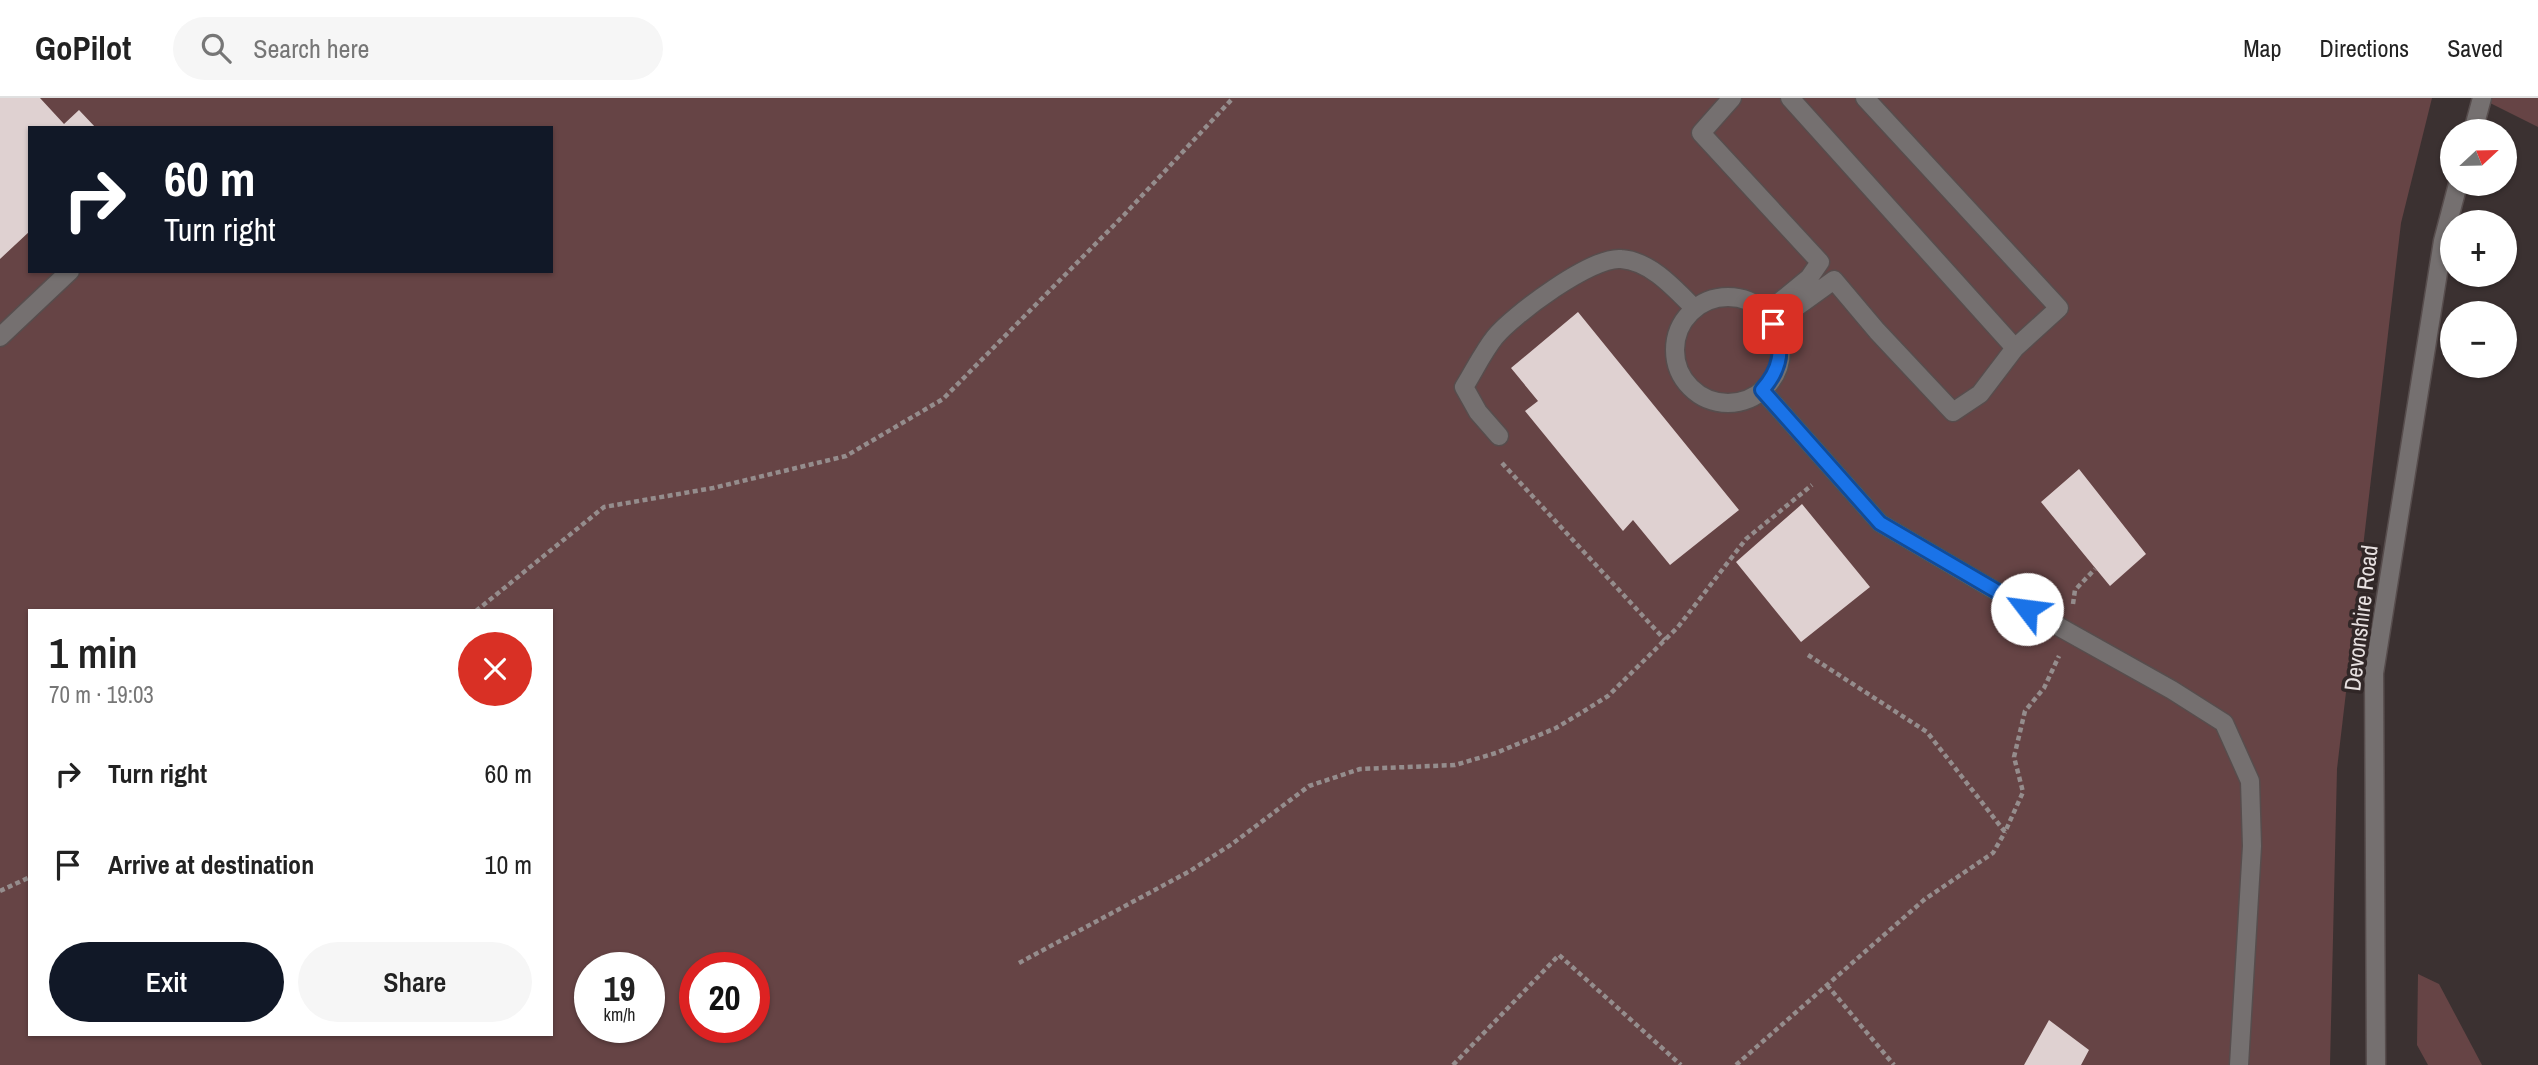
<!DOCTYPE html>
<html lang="en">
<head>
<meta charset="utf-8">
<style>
  :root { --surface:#fff; --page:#f6f6f6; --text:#222; --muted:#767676; --line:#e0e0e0; --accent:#111827 }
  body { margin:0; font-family:"Archivo Narrow",sans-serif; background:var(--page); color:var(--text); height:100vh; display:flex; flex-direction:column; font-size:26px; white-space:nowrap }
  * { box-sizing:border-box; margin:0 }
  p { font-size:23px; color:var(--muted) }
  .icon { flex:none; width:38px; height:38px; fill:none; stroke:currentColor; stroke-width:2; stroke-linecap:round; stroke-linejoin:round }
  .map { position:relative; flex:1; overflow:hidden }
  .sheet { position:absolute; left:28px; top:511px; width:525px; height:427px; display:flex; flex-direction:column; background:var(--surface); border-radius:0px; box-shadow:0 2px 5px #0004 }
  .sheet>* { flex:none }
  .top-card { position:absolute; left:28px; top:28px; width:525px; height:147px; border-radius:0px; box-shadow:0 2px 5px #0004; background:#111827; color:#fff; overflow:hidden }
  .needle { width:46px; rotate:68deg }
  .tools { position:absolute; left:2440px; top:21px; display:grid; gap:14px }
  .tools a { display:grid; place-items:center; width:77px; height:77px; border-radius:50%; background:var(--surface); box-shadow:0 2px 5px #0004; font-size:35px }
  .speed { position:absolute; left:574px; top:854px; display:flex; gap:14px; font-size:35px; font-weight:700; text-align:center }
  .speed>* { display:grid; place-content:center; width:91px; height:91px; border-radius:50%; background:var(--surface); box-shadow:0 2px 5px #0004; line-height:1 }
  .speed small { font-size:18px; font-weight:400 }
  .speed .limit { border:10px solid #d22; background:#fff; color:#111 }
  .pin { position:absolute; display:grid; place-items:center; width:60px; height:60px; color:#fff; margin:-30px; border-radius:14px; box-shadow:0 4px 10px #0006 }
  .me { position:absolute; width:77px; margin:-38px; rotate:300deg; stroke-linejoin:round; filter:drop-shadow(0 0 5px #0008) }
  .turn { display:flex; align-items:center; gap:24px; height:147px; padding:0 21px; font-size:32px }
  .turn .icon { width:91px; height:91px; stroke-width:2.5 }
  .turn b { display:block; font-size:49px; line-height:60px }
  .round { display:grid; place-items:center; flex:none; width:74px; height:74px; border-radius:37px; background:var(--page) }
  .summary { display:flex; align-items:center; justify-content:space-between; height:119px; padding:0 21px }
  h1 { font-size:42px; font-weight:600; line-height:52px }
  .primary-button { display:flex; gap:14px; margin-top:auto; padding:14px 21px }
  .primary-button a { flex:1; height:80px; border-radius:42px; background:var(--accent); color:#fff; font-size:28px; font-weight:600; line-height:80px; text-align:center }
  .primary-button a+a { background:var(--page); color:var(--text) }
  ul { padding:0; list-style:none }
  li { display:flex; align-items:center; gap:21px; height:91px; padding:0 21px }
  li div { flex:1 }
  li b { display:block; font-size:26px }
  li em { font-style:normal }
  header { display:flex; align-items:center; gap:42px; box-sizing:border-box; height:98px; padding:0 35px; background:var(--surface); border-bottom:2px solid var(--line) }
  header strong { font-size:33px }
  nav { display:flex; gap:38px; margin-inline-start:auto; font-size:24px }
  .search { width:490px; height:63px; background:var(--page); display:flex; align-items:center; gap:18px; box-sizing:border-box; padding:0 24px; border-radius:38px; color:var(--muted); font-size:26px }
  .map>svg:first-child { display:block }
  .green { fill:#664445; fill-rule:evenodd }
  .building { fill:#dfd1d1 }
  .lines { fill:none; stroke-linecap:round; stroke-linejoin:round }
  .minor-casing { stroke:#574d4d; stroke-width:21 }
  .path { stroke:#958d8d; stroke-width:4.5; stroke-dasharray:5 3.5; stroke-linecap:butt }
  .minor { stroke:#757070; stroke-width:18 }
  .route-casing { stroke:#114b97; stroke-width:18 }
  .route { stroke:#1a73e8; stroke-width:12 }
  .labels { text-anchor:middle; stroke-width:7; stroke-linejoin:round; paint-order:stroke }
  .street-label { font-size:23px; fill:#e7e0e0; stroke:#312727 }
</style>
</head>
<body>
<header>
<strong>GoPilot</strong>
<div class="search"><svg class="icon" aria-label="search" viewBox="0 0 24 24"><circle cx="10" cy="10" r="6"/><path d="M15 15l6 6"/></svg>Search here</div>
<nav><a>Map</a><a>Directions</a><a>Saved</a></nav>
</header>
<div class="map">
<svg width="2538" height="967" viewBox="0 0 2538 967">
  <rect width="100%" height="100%" fill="#3b3131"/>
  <path class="green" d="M0 0H2432L2401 125 2337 671 2330 967H0ZM30 30H551V173H30ZM30 513H551V936H30ZM590 870H649V929H590ZM695 870H754V929H695Z
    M2480 0H2538V29Z
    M2418 876 2439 886 2482 967H2428L2417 947Z"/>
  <path class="building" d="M0 0H40L64 26 79 12 96 30H30V133L0 161Z
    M1578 214 1739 412 1670 467 1633 422 1623 433 1525 313 1538 303 1511 270Z
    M2079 371 2146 456 2110 488 2041 404Z
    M1802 406 1870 489 1801 544 1736 464Z
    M2049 922 2089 952 2081 967H2024Z"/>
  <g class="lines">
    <g class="minor-casing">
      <path id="minor" d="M1732 0 1701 35 1820 164 1809 180 1766 215
        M1865 0 2059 210 2015 250
        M2473 33 2482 0
        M1675 252a53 53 0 1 1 106 0a53 53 0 1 1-106 0Z
        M1773 226 1834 182 1877 233 1953 314 1980 296 2015 250 1790 0
        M0 239 70 173
        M1762 292 1880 425 2006 499 2172 592 2224 625 2250 683 2252 748 2239 967
        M1499 338 1478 314 1464 289C1474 273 1483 254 1495 239 1513 217 1592 158 1621 161 1651 163 1675 191 1695 211
        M2376 967 2374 575 2443 143 2458 86"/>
    </g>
    <path class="path" d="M1502 365 1665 542
      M2073 506 2075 492 2095 471
      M476 513 604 409 713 390 846 358 943 301 1124 117 1233 0
      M1808 557 1927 634 2005 734 2023 694 2014 659 2025 613 2044 590 2059 558
      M0 793 30 779
      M1019 865 1190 773 1232 746 1309 688 1360 671 1455 667 1496 655 1556 630 1584 613 1608 598 1678 529 1746 441 1812 387
      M1827 887 1894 967
      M1453 967 1559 857 1681 967
      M1736 967 1925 801 1993 755 2005 734"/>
    <use href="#minor" class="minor"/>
  </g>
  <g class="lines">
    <g class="route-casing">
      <path id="route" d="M1773 226C1785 251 1780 272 1762 292L1880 425 2027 511"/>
    </g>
    <use href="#route" class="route"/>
  </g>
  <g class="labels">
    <g class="street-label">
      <text transform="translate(2361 520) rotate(-83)" y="8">Devonshire Road</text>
    </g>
  </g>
</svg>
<div class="tools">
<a><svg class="needle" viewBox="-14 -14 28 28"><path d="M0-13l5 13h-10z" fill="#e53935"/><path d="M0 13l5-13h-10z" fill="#767676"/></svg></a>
<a>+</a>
<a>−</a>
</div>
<div class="speed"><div>19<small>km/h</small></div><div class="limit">20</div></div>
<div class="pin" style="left:1773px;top:226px;background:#d93025"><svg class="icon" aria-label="arrive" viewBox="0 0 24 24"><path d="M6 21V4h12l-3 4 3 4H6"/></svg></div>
<svg class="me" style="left:2027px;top:511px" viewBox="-20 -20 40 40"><circle r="19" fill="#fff"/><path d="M0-13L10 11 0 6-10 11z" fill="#1a73e8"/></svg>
<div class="top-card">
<div class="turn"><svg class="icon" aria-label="right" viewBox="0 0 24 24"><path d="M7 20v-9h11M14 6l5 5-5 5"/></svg><div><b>60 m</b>Turn right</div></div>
</div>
<section class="sheet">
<div class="summary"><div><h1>1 min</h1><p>70 m · 19:03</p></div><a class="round" style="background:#d93025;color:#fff"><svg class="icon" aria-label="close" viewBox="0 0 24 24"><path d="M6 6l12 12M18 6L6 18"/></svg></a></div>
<ul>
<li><svg class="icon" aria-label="right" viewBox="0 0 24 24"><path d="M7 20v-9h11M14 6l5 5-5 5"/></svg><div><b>Turn right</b></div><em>60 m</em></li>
<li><svg class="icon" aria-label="arrive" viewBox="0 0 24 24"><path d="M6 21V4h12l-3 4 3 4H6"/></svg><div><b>Arrive at destination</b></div><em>10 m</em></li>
</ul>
<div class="primary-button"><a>Exit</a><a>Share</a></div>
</section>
</div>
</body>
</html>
